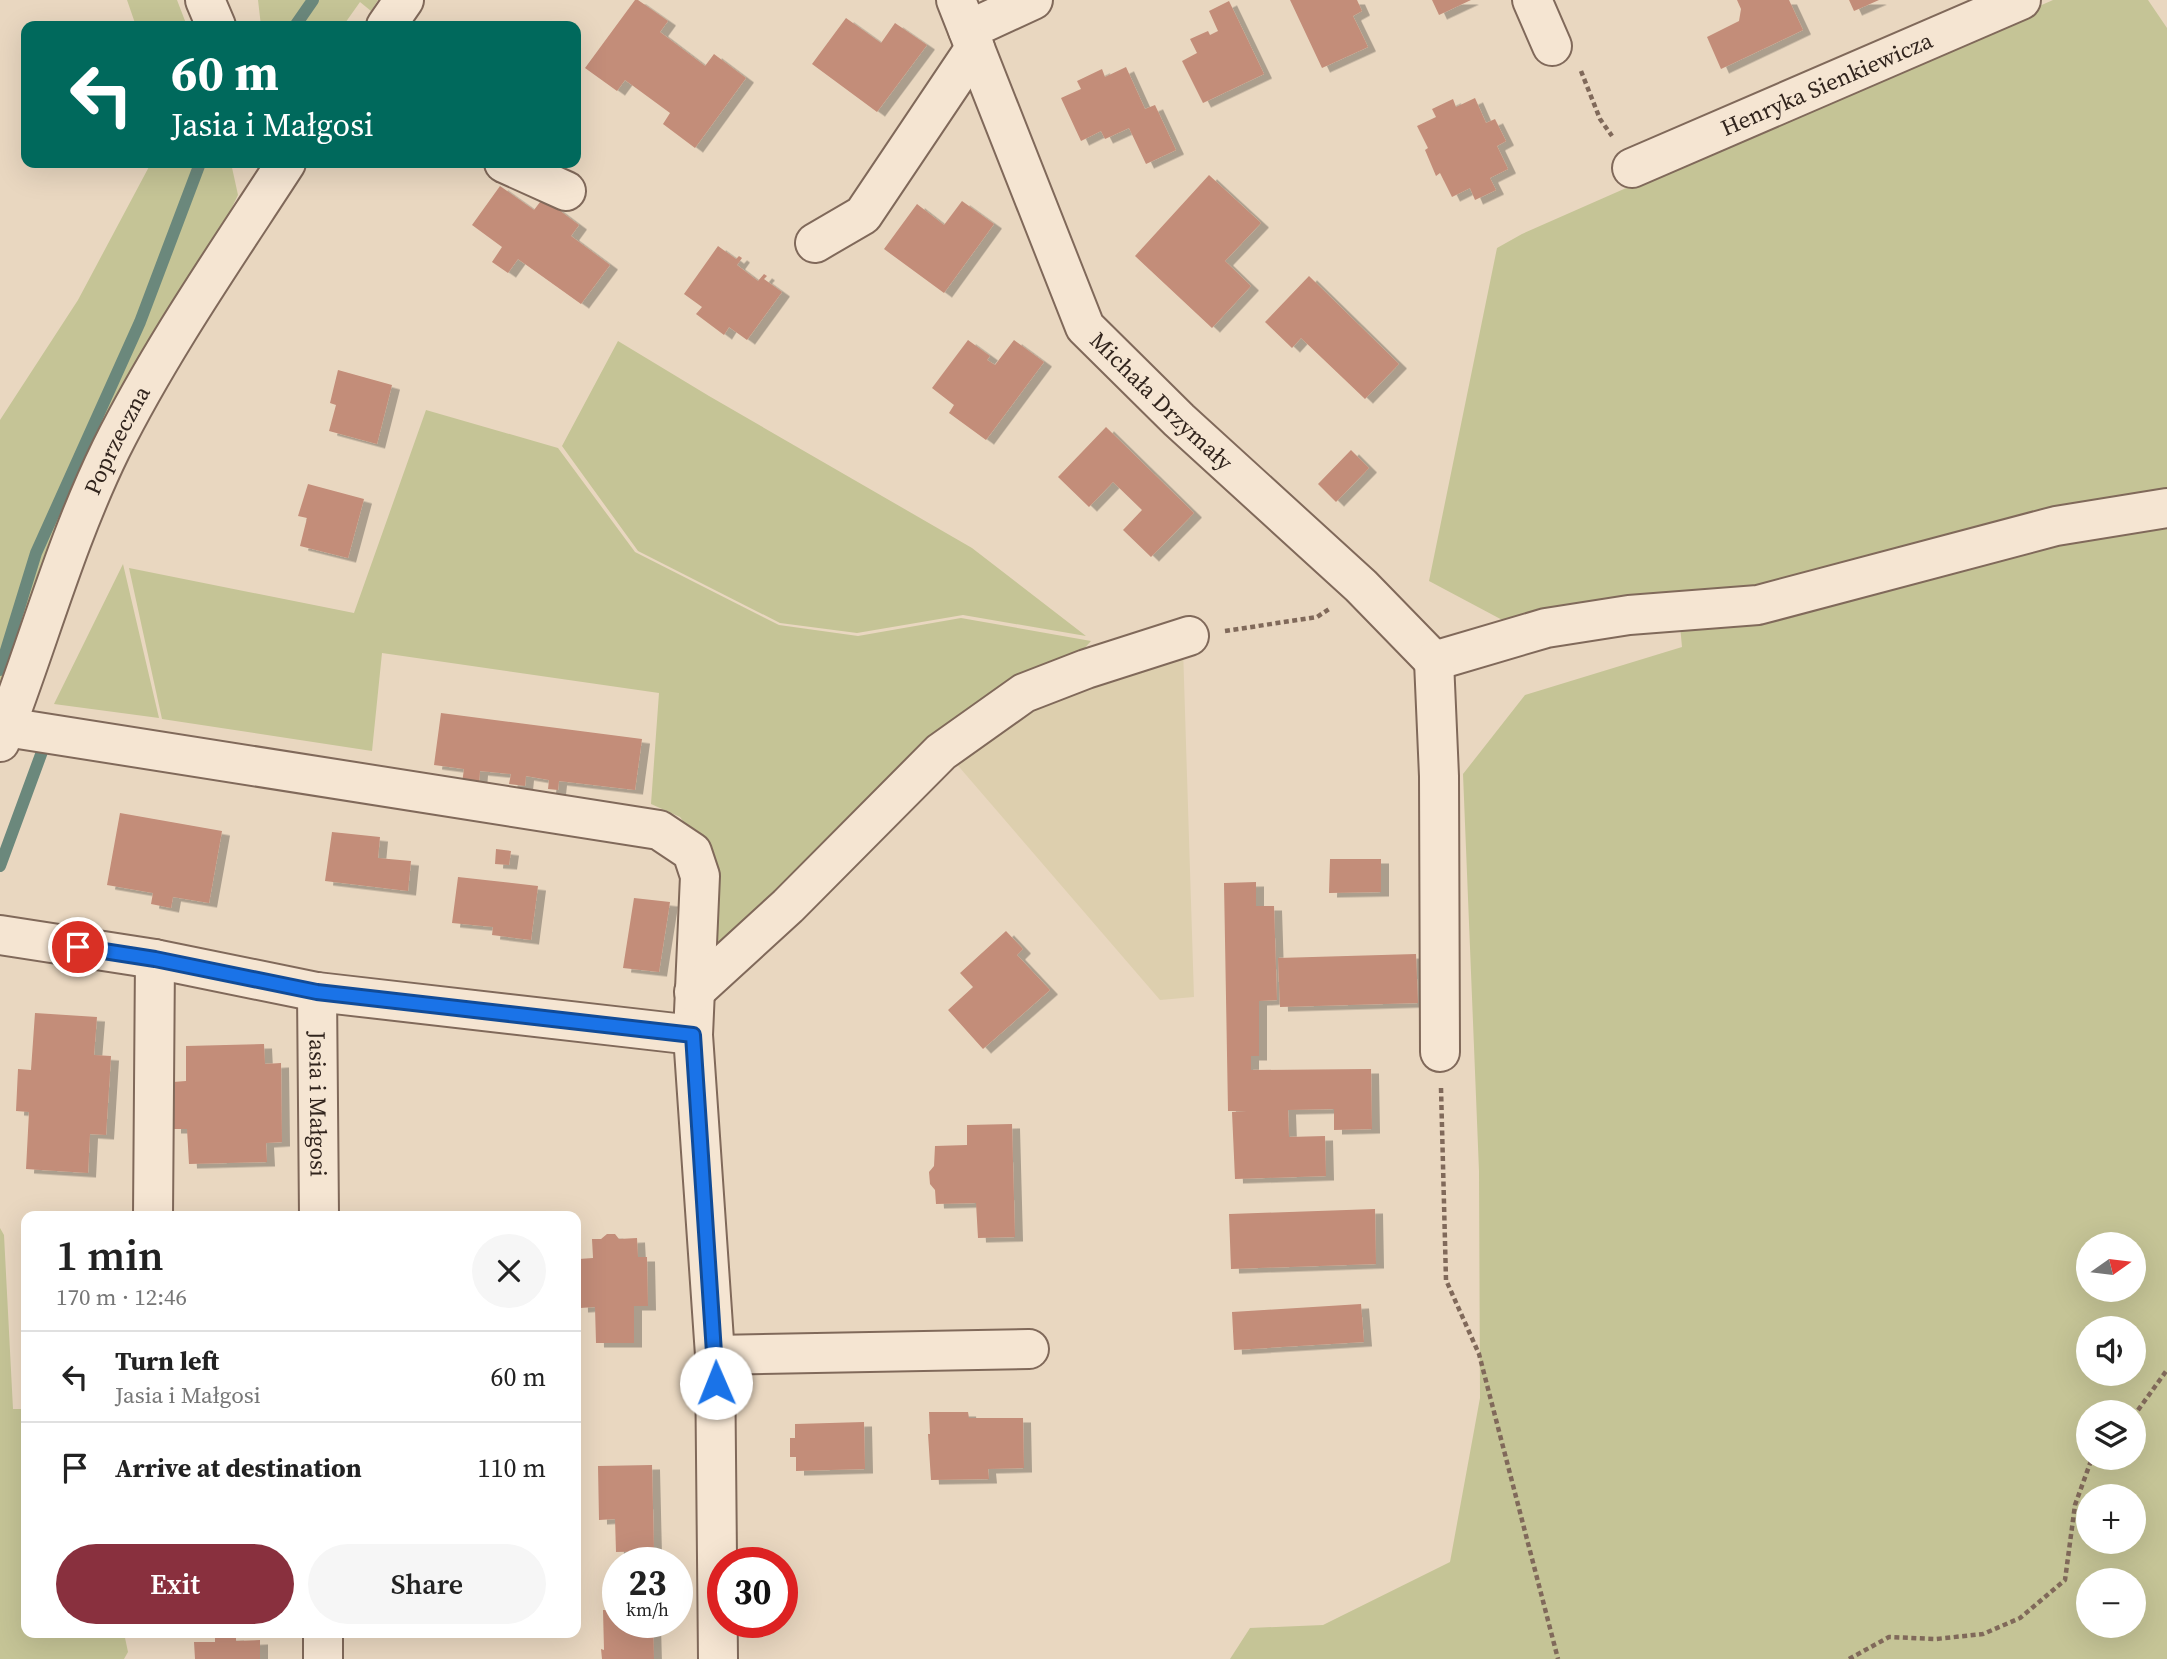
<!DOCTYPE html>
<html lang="en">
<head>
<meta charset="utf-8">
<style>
  :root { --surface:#fff; --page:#f6f6f6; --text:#222; --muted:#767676; --line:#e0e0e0; --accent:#89303e }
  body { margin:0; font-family:"Source Serif 4",serif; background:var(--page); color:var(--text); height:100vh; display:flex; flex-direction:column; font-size:26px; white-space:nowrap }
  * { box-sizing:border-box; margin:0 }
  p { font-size:23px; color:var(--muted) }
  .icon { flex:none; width:38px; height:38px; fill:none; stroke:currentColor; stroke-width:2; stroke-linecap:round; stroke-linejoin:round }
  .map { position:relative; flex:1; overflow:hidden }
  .sheet { position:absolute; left:21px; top:1211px; width:560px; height:427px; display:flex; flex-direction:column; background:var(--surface); border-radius:14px; box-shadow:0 7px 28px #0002 }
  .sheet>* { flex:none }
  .top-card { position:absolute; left:21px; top:21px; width:560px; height:147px; border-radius:14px; box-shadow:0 7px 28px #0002; background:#00695c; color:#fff; overflow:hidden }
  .needle { width:46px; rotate:76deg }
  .fabs { position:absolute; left:2076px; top:1232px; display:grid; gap:14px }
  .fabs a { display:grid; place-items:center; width:70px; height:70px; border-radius:50%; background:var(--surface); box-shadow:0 7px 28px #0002; font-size:35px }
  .speed { position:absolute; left:602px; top:1547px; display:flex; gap:14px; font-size:35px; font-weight:700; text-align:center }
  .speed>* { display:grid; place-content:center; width:91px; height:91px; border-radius:50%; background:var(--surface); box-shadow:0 7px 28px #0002; line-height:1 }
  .speed small { font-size:18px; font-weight:400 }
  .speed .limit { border:10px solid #d22; background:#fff; color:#111 }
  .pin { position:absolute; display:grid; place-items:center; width:60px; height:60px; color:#fff; margin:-30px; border:4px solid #fff; border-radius:50%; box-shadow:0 2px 7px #0007 }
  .me { position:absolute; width:77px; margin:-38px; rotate:359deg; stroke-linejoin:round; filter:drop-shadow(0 0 5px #0008) }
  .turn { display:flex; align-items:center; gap:24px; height:147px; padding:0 35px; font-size:32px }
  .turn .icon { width:91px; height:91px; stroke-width:2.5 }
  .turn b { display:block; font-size:49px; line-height:60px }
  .round { display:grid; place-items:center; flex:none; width:74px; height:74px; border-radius:37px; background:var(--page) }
  .overview { display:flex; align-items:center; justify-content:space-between; height:119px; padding:0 35px }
  h1 { font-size:42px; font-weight:600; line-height:52px }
  .action { display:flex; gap:14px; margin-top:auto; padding:14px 35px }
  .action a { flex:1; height:80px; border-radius:42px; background:var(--accent); color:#fff; font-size:28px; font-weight:600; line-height:80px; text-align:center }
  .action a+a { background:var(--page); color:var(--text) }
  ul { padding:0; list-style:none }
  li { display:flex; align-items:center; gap:21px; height:91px; padding:0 35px; border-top:2px solid var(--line) }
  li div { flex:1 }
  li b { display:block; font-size:26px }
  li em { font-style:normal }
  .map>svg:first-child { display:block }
  .farmland { fill:#ddcfae }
  .green { fill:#c5c496; fill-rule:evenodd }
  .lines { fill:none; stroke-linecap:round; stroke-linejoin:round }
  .stream { stroke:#6b887c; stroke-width:12 }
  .building { fill:#c38d79; filter:url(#shadow) }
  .minor-casing { stroke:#80695a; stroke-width:42 }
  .path { stroke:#80695a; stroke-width:4.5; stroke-dasharray:5 3.5; stroke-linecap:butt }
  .minor { stroke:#f5e5d2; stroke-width:38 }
  .route-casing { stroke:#114b97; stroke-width:18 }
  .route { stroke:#1a73e8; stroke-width:12 }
  .labels { text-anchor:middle; stroke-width:5; stroke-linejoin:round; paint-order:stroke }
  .street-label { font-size:23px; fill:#31241d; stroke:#f1e2cf }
</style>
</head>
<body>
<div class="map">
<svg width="2167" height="1659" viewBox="0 0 2167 1659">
  <defs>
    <filter id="shadow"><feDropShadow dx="8" dy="4.5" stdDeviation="0" flood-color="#0004"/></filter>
  </defs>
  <rect width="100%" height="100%" fill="#e9d7c0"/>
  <path class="farmland" d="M1183 648 1194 997 1160 1000 954 761 1070 686Z"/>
  <path class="green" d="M127 0H177L187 26H136Z
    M258 0H378L371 11 360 2 343 26H261Z
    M2053 0H2148L2167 28V1659H1230L1250 1628 1323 1625 1450 1562 1480 1398 1479 1171 1463 774 1525 695 1682 647 1678 604 1508 623 1429 581 1497 248 1522 234ZM2088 1244H2133V1290H2088ZM2088 1328H2133V1374H2088ZM2088 1412H2133V1458H2088ZM2088 1496H2133V1542H2088ZM2088 1580H2133V1626H2088Z
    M151 163H231L238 195 0 691V420L78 300Z
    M618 341 709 396 972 548 1086 636 963 615 857 633 780 623 638 551 562 446Z
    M426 410 558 448 635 552 779 625 858 636 961 618 1091 641 1082 651 705 962 698 841 680 817 651 804 659 693 382 653 372 751 162 719 129 568 354 613Z
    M123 564 159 718 54 704Z
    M0 1228 4 1235 13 1409H26V1633H124L128 1652 124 1659H0Z"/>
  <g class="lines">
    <path class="stream" d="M295 26 313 0
      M0 670 36 553 140 322 199 166
      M0 866 43 749"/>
  </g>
  <path class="building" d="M635 0H638L668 21 660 32 705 66 714 54 746 78 695 148 663 124 670 113 625 80 617 91 585 68Z
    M1290 0H1357L1362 11 1353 16 1368 47 1322 68Z
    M1432 0H1471L1439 15Z
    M1737 0H1789L1803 30 1721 69 1707 37 1739 21 1741 9Z
    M1849 0H1879L1854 11Z
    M1229 1 1264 74 1203 103 1182 61 1197 53 1190 39 1208 31 1210 35 1218 31 1209 11Z
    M846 18 881 43 895 23 927 45 877 112 812 64Z
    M1126 67 1145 109 1155 105 1176 150 1146 164 1129 128 1105 139 1101 131 1081 141 1061 98 1081 89 1077 81 1102 69 1105 77Z
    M1475 98 1486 123 1495 119 1506 141 1497 146 1508 169 1490 178 1496 190 1475 200 1470 188 1452 197 1440 173 1436 176 1425 150 1428 148 1417 126 1436 117 1432 109 1453 99 1456 107Z
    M1209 175 1261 223 1225 261 1251 286 1212 328 1135 256Z
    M500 186 534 210 543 198 579 225 571 236 610 265 581 304 518 259 508 273 492 262 502 247 472 225Z
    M962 201 994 224 944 293 884 249 917 204 944 225Z
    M718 246 736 259 739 256 742 258 737 265 758 281 764 274 767 276 764 279 782 292 747 340 729 327 724 335 696 314 702 307 684 294Z
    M1309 276 1399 364 1365 399 1301 338 1292 348 1265 322Z
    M968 340 990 356 987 360 995 365 1014 340 1044 362 986 440 949 413 954 405 932 388Z
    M338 370 392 385 377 444 329 431 336 405 330 403Z
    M1106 427 1194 513 1151 557 1123 530 1142 510 1113 482 1089 507 1058 477Z
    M1351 450 1369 468 1336 502 1318 484Z
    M308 484 364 499 348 558 300 546 307 518 298 516Z
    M441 713 642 739 635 790 559 781 558 790 548 789 549 780 526 776 525 786 509 784 511 774 480 771 479 784 462 783 464 769 434 765Z
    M120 813 222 831 209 903 173 897 171 908 151 904 153 893 107 885Z
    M332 832 380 837 378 858 411 861 408 891 325 881Z
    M496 849 511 851 509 865 495 864Z
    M1330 859H1381V892L1329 893Z
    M458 877 538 886 531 940 492 935 493 927 452 923Z
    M1256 882V906H1274L1277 1000 1259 1001V1056H1251V1070L1371 1069 1372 1129 1334 1130V1109L1288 1110 1289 1137 1325 1136 1326 1176 1235 1179 1232 1112 1247 1111H1228L1224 883Z
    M634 898 670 902 659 972 623 968Z
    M1006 931 1023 949 1017 955 1050 990 983 1049 948 1010 973 987 960 973Z
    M1416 954 1418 1003 1280 1007 1278 958Z
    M35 1013 97 1017 94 1055 111 1056 106 1135 90 1134 88 1173 26 1169 29 1112 16 1111 18 1069 31 1070Z
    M264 1044 265 1064 281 1063 282 1142 266 1143 267 1162 189 1164 187 1129H173V1082L186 1081V1046Z
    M1012 1124 1015 1237 978 1238 976 1203 936 1204 935 1190 930 1184 929 1172 934 1166 935 1146 967 1145V1125Z
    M1375 1209 1376 1264 1231 1269 1229 1214Z
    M607 1234H615L619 1239 637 1238 638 1257H647L648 1306H634V1343H596L595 1307 580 1308 579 1259 593 1258 592 1239H601Z
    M1361 1304 1364 1342 1234 1350 1232 1312Z
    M929 1412H968L969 1418H1023L1024 1468 988 1469 989 1479 931 1480 928 1434H930Z
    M864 1422 865 1469 796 1471V1457H790V1438H795V1424Z
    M652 1465 654 1551 616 1552 615 1519 599 1520 598 1466Z
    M603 1610H618V1622H653L654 1659H602L601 1649 604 1650Z
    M236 1636V1641L260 1640V1659H195L194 1642H215V1637Z"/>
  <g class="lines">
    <g class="minor-casing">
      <g id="minor">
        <path d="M205 0 216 26"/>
        <path id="s1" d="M956 0 1085 327 1179 420 1361 586 1434 661"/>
        <path d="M1532 0 1552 46"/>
        <path d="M386 26 404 0"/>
        <path d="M968 30 1033 0"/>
        <path d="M504 163 566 191"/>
        <path id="s2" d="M1632 168 2021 0"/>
        <path d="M815 243 863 215 975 48"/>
        <path d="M1434 661 1546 628 1629 615 1758 605 2056 526 2167 508"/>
        <path d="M1434 661 1439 776 1440 1052"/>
        <path d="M6 727 659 830 692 852 700 876 693 1035 715 1355 718 1659"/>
        <path id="s3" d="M0 742C38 644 65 543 111 449 161 349 225 257 286 163"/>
        <path d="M0 935 155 959 317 992 693 1035"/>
        <path id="s4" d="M317 992 319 1216"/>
        <path d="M694 992 788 906 941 752 1024 693 1086 669 1189 636"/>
        <path d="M153 1216 155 959"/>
        <path d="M715 1355 1029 1349"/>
        <path d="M323 1633V1659"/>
      </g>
    </g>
    <path class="path" d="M1581 71 1600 119 1612 136
      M1225 631 1317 617 1329 609
      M1441 1088 1446 1280 1479 1354 1558 1659
      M2133 1417 2167 1370
      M1849 1659 1889 1637 1936 1639 1983 1634 2020 1618 2065 1580 2075 1505 2092 1458"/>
    <use href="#minor" class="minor"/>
  </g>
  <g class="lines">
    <g class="route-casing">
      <path id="route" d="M78 947 155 959 317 992 693 1035 716 1383"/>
    </g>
    <use href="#route" class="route"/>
  </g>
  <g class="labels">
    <g class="street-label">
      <text dy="8" stroke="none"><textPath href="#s2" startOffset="212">Henryka Sienkiewicza</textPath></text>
      <text dy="8" stroke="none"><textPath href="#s1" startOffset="458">Michała Drzymały</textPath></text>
      <text dy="8" stroke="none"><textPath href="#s3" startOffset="324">Poprzeczna</textPath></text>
      <text dy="8" stroke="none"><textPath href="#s4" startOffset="112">Jasia i Małgosi</textPath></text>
    </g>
  </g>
</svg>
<div class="fabs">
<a><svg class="needle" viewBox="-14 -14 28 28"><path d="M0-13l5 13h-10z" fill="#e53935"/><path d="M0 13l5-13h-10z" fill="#767676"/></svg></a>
<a><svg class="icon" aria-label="sound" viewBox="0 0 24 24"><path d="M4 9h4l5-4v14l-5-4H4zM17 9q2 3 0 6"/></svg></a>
<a><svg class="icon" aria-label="layers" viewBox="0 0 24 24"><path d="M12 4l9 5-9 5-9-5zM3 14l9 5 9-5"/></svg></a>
<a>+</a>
<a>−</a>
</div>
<div class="speed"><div>23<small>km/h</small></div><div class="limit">30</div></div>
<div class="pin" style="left:78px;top:947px;background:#d93025"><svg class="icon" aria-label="arrive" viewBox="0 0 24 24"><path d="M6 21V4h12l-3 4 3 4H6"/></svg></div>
<svg class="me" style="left:716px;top:1383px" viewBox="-20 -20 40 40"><circle r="19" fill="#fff"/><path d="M0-13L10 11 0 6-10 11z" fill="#1a73e8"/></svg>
<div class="top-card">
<div class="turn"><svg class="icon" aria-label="left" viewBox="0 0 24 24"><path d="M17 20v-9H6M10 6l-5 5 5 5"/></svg><div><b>60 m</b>Jasia i Małgosi</div></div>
</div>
<section class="sheet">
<div class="overview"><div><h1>1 min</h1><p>170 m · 12:46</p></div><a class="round"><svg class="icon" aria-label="close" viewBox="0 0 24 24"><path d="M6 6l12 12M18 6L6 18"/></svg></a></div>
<ul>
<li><svg class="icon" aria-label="left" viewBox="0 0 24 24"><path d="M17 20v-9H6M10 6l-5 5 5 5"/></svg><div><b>Turn left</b><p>Jasia i Małgosi</p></div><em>60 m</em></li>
<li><svg class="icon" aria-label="arrive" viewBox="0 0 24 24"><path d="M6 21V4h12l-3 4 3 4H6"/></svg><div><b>Arrive at destination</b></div><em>110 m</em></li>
</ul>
<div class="action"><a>Exit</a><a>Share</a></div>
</section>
</div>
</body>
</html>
